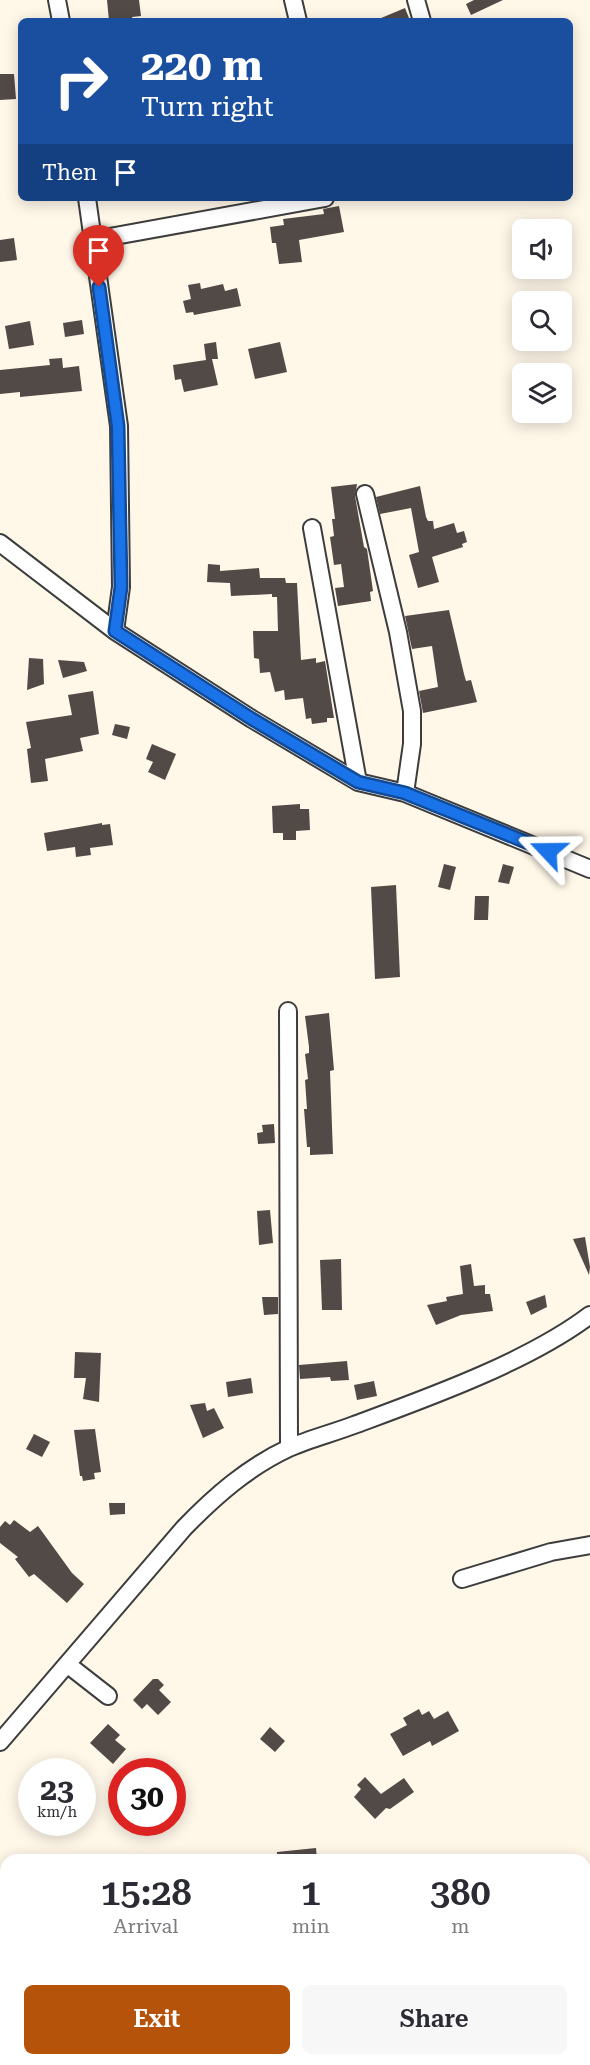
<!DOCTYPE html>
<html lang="en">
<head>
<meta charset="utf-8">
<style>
  :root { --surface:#fff; --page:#f7f7f7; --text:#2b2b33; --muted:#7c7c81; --accent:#b45309 }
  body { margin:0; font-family:"Roboto Serif",serif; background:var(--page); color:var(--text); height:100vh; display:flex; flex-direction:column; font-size:22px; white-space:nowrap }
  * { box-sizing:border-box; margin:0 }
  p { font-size:20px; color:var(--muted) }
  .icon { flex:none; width:33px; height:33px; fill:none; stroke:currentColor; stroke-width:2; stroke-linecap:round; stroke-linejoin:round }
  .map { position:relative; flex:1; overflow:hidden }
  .details { position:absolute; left:0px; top:1854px; width:591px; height:212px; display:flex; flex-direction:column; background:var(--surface); border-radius:18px 18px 0 0; box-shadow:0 3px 15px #0003 }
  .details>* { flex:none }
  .guide { position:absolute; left:18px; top:18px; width:555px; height:183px; border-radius:9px; box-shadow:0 3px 15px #0003; background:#1a4fa0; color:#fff; overflow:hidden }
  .tools { position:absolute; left:512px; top:219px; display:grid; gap:12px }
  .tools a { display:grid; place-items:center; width:60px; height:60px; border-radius:9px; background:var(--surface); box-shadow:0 3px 15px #0003; font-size:30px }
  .speed { position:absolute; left:18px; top:1758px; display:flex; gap:12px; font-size:30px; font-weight:700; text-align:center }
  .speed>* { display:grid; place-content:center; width:78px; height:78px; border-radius:50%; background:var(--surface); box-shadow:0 3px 15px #0003; line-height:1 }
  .speed small { font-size:15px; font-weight:400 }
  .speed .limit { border:9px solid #d22; background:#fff; color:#111 }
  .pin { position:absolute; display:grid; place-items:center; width:51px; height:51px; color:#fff; margin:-62px -26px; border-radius:50% 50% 50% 0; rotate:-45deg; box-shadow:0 0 6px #0007 }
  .pin .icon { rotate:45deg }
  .me { position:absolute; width:66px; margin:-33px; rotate:293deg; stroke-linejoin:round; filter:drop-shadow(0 0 4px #0008) }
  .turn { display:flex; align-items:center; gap:21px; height:126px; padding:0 24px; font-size:27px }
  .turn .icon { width:78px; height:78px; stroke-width:2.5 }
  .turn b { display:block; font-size:42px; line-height:51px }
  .then { display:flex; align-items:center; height:57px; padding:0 24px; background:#0003; gap:12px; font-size:22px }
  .eta { display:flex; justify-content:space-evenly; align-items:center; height:102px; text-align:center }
  .eta b { font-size:36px; font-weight:600; line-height:42px }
  .primary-button { display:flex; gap:12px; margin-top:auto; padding:12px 24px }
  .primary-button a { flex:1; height:69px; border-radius:9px; background:var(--accent); color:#fff; font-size:24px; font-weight:600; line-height:69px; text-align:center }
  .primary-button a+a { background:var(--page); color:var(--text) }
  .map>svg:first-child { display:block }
  .building { fill:#524a47 }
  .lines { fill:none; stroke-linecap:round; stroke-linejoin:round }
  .minor-casing { stroke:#3d3d3d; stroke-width:20 }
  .minor { stroke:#fff; stroke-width:16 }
  .route-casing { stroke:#114b97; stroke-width:15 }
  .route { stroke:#1a73e8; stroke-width:10 }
</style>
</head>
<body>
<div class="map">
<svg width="590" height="2065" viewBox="0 0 590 2065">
  <rect width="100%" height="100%" fill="#fff7e8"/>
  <path class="building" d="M107 0H139L141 16 132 17 133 21H109Z
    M474 0H503L471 15 466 4Z
    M405 8 409 18 402 21H374Z
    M0 74H14L16 99 0 100Z
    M339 206 344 232 299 240 302 262 279 264 276 243H272L270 227 284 225 283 219 324 214 323 209Z
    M14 238 17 260 0 262V240Z
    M200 283 201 289 223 284 225 291 237 288 241 306 194 315 193 312 186 313 183 301 191 299 188 285Z
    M82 320 84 334 65 337 63 323Z
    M30 321 34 345 9 349 5 326Z
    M216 342 218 359H212L218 385 184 392 181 379 175 380 173 365 206 360 204 344Z
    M280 342 287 372 255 379 248 349Z
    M62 358 63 368 79 366 82 391 20 397V392L0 394V370L50 365 49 359Z
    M357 484 355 496 364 547 367 549 373 591 370 592 371 601 338 606 335 588 344 587 341 564 334 565 330 537 334 536 332 519H335L331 487Z
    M420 486 426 517 428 521H433L434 529 454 523 457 533 464 531 467 542 462 544 463 547 432 557 439 582 418 588 409 555 419 552 411 508 380 514 376 497Z
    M208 564 220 565V571L259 568 260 578H285L286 583H297L301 660 316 658V663L325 661 334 718H327V722L312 724 311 718 306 719 303 698 285 700 284 690 275 692 270 672 260 673 259 659 254 658 253 631H278L277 597H272V594L231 596 230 583 207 582Z
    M449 610 464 674 466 681 471 680 477 702 423 713 419 691 438 687 432 646 412 649 405 616Z
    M29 658 43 659 44 684 27 690Z
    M58 660 84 662 87 671 63 678Z
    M93 691 99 734 80 738 83 751 45 759 48 781 31 783 27 749 31 748 26 722 72 715 68 695Z
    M115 724 130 727 127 739 112 735Z
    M152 744 176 754 165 780 148 772 153 762 146 759Z
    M300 804V809H309L310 830 296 831V840H283V833H273L272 806Z
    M102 823V825L110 824 113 845 90 848 91 855 76 857 75 847 47 851 44 833Z
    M444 864 456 867 450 890 438 887Z
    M503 864 514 867 509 884 498 882Z
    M396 885 400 977 375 979 371 887Z
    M475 896H489L488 920H474Z
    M329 1013 334 1070 330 1071 333 1154 310 1155V1147H307L304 1109H307L305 1080 308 1079 305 1054 309 1053V1047L305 1016Z
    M274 1124 275 1143 258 1144 257 1133 263 1132 262 1125Z
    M270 1210 273 1243 259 1245 257 1211Z
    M585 1237 590 1267 589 1275 573 1239Z
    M341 1259 342 1310H322L320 1260Z
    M471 1264 474 1286 485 1285V1294H490L493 1311 461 1315 436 1325 427 1305 447 1301 446 1297 463 1294 460 1266Z
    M545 1295 547 1307 531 1315 526 1302Z
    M262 1297H278V1314L264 1315Z
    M75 1352 101 1353 99 1402 83 1399 86 1378H74Z
    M347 1361 349 1380 331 1381 330 1377 300 1379 299 1365Z
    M251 1378 253 1393 228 1397 226 1382Z
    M374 1381 377 1396 357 1400 354 1385Z
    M205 1403 207 1411 214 1408 224 1428 203 1438 190 1405Z
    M95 1429 101 1472 94 1473 95 1479 83 1481 82 1476H80L74 1430Z
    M34 1434 50 1442 42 1457 26 1449Z
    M109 1503H125V1514L110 1515Z
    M14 1520 30 1532 38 1526 72 1573 84 1584 67 1603 34 1574 29 1577 15 1559 18 1557 0 1543V1527L5 1521 10 1525Z
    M153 1679H158L164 1685 159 1690 171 1702 158 1715 147 1704 142 1709 133 1700Z
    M419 1709 422 1715 429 1711 434 1719 448 1711 459 1731 432 1746 430 1741 403 1756 390 1734 407 1725 403 1718Z
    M108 1724 120 1735 115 1740 126 1749 113 1764 90 1743Z
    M270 1727 285 1741 275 1752 260 1739Z
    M365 1777 381 1794 404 1778 414 1792 390 1809 386 1808 375 1819 354 1797 361 1789 357 1785Z
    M316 1848 317 1859 277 1860V1852Z"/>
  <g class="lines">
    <g class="minor-casing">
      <path id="minor" d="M57 0 61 21
        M293 0 298 21
        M416 0 422 21
        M87 198 119 426 121 587 115 631
        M93 240 325 198
        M365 494 398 632 412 711V744L405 793
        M312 528 358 782
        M0 543 115 631 252 719 358 782 405 793 590 869
        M288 1011 289 1448
        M462 1579 551 1552 590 1545
        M67 1664 108 1696
        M0 1742 184 1528C215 1496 248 1467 289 1448 309 1439 333 1433 354 1425 427 1398 528 1362 590 1315
        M0 1933 6 1937
        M0 2050 3 2065
        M164 2060 171 2065"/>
    </g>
    <use href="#minor" class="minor"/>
  </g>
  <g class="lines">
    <g class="route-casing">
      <path id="route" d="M99 287 118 426 121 587 115 631 252 719 358 782 405 793 548 851"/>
    </g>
    <use href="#route" class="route"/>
  </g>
</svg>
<div class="tools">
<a><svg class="icon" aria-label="sound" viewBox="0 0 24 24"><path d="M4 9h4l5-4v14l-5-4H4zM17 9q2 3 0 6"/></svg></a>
<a><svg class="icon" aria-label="search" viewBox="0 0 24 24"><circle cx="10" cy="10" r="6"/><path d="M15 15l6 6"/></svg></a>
<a><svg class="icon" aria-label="layers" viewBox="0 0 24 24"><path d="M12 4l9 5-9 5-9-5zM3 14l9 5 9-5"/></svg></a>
</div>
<div class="speed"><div>23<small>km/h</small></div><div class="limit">30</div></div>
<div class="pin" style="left:99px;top:287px;background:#d93025"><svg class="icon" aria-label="arrive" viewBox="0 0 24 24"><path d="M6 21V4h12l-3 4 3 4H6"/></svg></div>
<svg class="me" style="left:548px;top:851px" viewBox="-20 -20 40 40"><path d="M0-17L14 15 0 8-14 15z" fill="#1a73e8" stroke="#fff" stroke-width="4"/></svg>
<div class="guide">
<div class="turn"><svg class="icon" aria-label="right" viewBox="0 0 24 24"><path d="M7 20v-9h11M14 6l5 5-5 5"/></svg><div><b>220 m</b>Turn right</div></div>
<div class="then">Then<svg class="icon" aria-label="arrive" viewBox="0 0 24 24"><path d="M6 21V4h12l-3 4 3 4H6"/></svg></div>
</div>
<section class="details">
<div class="eta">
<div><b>15:28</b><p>Arrival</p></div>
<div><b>1</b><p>min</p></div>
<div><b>380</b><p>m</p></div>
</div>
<div class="primary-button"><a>Exit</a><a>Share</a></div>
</section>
</div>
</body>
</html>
